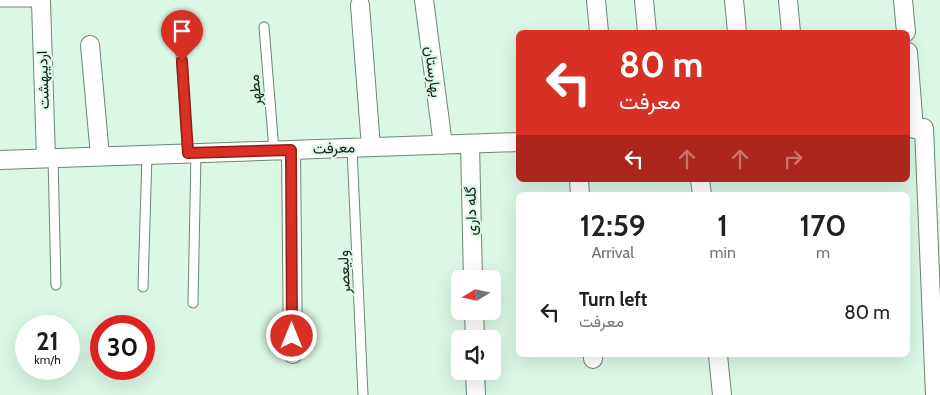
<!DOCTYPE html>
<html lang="en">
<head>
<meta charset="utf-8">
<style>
  :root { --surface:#fff; --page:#f2f2f2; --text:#202124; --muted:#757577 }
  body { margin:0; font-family:Cabin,Vazirmatn,sans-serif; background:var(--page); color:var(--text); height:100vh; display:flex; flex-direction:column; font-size:19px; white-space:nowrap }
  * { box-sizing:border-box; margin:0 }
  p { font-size:16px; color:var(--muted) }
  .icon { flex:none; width:28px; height:28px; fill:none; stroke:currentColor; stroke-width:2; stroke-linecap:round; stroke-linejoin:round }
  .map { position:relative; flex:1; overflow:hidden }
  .drawer { position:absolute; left:516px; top:192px; width:394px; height:165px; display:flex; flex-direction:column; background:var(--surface); border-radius:8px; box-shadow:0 5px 20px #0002 }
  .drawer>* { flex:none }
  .hud { position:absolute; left:516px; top:30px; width:394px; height:152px; border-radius:8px; box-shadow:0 5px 20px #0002; background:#d93025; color:#fff; overflow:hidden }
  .needle { width:32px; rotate:260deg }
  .buttons { position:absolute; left:451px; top:270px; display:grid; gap:10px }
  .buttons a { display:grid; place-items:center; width:50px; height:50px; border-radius:8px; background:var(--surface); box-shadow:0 5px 20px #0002; font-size:25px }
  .speed { position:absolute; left:15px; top:315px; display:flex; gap:10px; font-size:25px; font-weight:700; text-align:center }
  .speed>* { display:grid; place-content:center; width:65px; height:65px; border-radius:50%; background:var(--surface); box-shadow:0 5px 20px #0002; line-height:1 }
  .speed small { font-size:12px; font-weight:400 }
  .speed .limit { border:8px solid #d22; background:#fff; color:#111 }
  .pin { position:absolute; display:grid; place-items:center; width:42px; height:42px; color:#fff; margin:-51px -21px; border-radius:50% 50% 50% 0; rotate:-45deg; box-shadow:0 0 5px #0007 }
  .pin .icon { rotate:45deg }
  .me { position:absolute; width:55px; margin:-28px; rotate:0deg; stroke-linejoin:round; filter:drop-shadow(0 0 4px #0008) }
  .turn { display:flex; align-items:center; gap:18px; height:105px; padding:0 20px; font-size:22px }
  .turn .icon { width:65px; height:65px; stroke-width:2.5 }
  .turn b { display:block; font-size:35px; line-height:42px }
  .lanes { display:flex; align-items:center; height:48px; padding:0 20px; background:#0003; justify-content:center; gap:25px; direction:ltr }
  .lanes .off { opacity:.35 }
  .eta { display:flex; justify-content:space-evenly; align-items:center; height:85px; text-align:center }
  .eta b { font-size:30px; font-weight:600; line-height:35px }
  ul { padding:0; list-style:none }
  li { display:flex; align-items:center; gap:15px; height:70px; padding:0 20px }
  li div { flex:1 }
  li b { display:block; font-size:19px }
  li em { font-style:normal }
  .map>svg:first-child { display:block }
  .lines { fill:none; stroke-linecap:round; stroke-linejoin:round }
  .service-casing { stroke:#6d8777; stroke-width:11 }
  .minor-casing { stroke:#6d8777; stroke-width:20 }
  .service { stroke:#fff; stroke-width:9 }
  .minor { stroke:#fff; stroke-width:18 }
  .route-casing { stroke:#8d1f18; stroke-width:12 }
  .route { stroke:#d93025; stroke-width:9 }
  .labels { text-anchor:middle; stroke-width:4.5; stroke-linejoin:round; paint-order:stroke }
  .street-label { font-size:15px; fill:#131d17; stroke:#dbf7e5 }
</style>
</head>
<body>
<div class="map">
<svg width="940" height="395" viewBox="0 0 940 395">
  <rect width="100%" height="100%" fill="#dbf7e5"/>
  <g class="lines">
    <g class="service-casing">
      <path id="service" d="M0 2H41
        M179 24 188 153
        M264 27 274 150
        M352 148 363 395
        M53 158 56 285
        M143 287 147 155
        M193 303 196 153"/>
    </g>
    <g class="minor-casing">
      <path id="minor" d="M424 0 443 145
        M596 0 599 32
        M644 0 647 32
        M734 0 737 32
        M788 0 791 32
        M903 0 906 32
        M41 2 46 158
        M360 5 371 147
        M90 45 100 156
        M908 52 914 129
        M924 128 935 395
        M470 144 473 279
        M291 150 293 354
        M0 160 519 142
        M579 180 580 195
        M700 180 702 195
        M474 311 475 339
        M593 355V359
        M718 355 722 395
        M475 371 476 395"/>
    </g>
    <use href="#service" class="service"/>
    <use href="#minor" class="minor"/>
  </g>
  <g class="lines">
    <g class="route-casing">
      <path id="route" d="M182 61 188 153 291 150 292 336"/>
    </g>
    <use href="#route" class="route"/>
  </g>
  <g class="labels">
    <g class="street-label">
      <text transform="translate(433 72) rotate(83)" y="5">بهارستان</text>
      <text transform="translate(43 80) rotate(-92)" y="5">اردیبهشت</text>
      <text transform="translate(255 90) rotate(-95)" y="5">مطهر</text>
      <text transform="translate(334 148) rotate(-2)" y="5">معرفت</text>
      <text transform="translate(471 211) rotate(-91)" y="5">گله داری</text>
      <text transform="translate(344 272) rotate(-93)" y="5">ولیعصر</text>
    </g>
  </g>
</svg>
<div class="buttons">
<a><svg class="needle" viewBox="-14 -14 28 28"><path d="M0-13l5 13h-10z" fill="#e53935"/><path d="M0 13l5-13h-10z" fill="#757577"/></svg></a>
<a><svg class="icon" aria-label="sound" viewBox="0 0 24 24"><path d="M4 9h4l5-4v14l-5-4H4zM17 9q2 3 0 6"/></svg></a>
</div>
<div class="speed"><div>21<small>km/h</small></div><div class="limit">30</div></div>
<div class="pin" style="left:182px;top:61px;background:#d93025"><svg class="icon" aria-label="arrive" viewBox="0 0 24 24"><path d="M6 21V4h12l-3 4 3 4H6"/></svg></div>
<svg class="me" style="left:292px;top:336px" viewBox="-20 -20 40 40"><circle r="17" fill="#d93025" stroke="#fff" stroke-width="3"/><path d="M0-11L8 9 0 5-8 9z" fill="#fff"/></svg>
<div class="hud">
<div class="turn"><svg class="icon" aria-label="left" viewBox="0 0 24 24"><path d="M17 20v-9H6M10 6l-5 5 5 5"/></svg><div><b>80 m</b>معرفت</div></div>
<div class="lanes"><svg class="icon" aria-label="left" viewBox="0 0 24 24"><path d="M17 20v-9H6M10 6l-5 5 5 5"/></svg><svg class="icon off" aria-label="ahead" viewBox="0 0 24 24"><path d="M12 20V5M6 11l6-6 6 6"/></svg><svg class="icon off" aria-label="ahead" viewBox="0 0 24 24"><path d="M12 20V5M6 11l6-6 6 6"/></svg><svg class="icon off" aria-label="right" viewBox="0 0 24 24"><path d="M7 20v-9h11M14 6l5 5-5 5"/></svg></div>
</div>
<section class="drawer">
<div class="eta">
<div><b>12:59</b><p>Arrival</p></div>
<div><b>1</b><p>min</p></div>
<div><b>170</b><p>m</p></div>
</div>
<ul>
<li><svg class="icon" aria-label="left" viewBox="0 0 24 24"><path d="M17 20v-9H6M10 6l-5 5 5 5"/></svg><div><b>Turn left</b><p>معرفت</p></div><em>80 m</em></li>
</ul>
</section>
</div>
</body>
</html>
